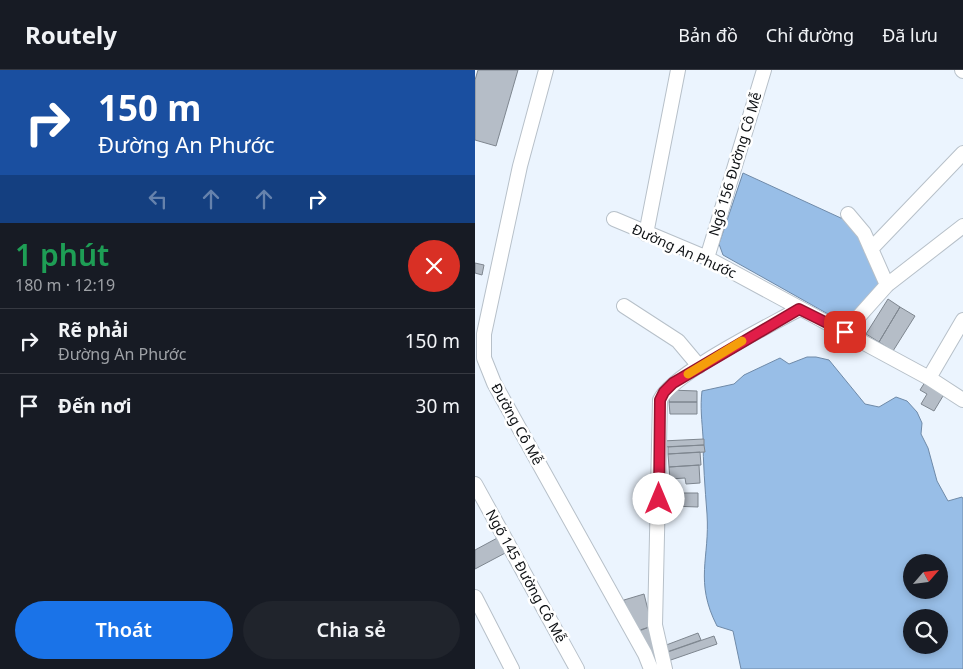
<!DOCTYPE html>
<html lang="vi">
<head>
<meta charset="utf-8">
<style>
  :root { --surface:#171b24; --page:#20242c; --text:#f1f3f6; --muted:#9ea1a6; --line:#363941; --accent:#1a73e8 }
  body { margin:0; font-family:"Noto Sans",sans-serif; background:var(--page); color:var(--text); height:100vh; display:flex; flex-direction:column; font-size:19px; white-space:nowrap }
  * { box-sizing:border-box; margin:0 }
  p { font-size:16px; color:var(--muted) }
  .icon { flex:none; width:28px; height:28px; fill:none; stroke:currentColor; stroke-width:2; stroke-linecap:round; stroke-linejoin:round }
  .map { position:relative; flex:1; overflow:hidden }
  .drawer { display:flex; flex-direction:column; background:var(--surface); width:475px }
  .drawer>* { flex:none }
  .top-card { background:#1a4fa0; color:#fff; overflow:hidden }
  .needle { width:32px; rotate:62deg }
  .fabs { position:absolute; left:428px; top:484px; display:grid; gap:10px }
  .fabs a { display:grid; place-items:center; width:45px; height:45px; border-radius:50%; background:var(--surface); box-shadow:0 2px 8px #0003; font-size:25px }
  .pin { position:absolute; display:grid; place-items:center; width:42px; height:42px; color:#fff; margin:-21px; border-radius:10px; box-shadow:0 2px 8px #0006 }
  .me { position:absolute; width:55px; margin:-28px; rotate:0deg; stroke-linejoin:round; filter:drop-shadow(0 0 4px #0008) }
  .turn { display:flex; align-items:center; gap:18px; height:105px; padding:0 15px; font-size:22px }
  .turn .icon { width:65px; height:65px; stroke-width:2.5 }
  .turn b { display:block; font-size:35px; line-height:42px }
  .lanes { display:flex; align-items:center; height:48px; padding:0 15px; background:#0003; justify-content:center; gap:25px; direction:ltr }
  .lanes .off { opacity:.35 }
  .round { display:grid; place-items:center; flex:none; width:52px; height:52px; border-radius:26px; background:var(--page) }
  .head { display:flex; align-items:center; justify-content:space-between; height:85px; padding:0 15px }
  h1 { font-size:30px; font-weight:600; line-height:38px; color:#1e9e55 }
  .button { display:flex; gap:10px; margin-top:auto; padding:10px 15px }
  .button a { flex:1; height:58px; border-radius:30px; background:var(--accent); color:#fff; font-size:20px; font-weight:600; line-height:58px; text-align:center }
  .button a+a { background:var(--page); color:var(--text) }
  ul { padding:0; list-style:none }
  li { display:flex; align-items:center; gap:15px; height:65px; padding:0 15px; border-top:1px solid var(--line) }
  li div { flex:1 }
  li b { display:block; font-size:19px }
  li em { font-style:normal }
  header { display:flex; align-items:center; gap:30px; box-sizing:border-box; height:70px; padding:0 25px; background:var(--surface); border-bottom:1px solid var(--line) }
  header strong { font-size:24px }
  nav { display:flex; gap:28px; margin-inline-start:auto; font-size:18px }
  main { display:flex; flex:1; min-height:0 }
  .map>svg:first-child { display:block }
  .water { fill:#98bee7; stroke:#6f8aa8; fill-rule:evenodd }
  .building { fill:#b5bdc7; stroke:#7e868f }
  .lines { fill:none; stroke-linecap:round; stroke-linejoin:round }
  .minor-casing { stroke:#b7c0c9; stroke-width:16 }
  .minor { stroke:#fff; stroke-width:14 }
  .route-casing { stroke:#92132f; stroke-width:12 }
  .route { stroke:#e11d48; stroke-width:9 }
  .slow { stroke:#f59e0b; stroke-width:9 }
  .labels { text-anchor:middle; stroke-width:5; stroke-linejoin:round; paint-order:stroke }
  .street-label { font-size:14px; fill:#0e1114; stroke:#fff }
</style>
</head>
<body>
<header>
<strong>Routely</strong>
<nav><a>Bản đồ</a><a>Chỉ đường</a><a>Đã lưu</a></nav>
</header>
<main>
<section class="drawer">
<div class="top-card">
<div class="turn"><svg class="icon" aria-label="right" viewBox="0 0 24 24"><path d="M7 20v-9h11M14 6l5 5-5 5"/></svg><div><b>150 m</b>Đường An Phước</div></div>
<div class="lanes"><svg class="icon off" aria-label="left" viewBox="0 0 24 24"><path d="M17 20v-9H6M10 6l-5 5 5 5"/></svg><svg class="icon off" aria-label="ahead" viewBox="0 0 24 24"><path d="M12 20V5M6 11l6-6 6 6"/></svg><svg class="icon off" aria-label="ahead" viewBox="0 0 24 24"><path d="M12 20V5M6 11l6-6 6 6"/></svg><svg class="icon" aria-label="right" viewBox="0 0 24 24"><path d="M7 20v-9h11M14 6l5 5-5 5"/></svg></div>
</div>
<div class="head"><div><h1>1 phút</h1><p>180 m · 12:19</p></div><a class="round" style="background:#d93025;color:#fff"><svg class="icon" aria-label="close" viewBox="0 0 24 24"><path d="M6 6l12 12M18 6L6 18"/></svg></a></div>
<ul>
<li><svg class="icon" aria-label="right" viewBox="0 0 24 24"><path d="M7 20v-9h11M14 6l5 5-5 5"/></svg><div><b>Rẽ phải</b><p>Đường An Phước</p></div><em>150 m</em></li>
<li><svg class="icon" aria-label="arrive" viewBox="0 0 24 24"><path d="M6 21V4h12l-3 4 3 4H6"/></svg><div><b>Đến nơi</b></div><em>30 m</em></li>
</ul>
<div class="button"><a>Thoát</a><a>Chia sẻ</a></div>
</section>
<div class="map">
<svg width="488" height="599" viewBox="0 0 488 599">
  <rect width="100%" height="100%" fill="#ebf4fe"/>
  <path class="water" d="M268 103 368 149 384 167 404 214 369 253 248 185 244 174Z
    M332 287H341L354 290 390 334 404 337 421 327 432 331 442 342 447 353 446 364 453 378 462 411 473 431 487 427 488 429V599H266L258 561 242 556C219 511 235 488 232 444 230 418 228 393 228 367 227 351 225 337 227 321L259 314 269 305 305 288 314 294ZM436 492H464V520H436ZM436 548H464V575H436Z"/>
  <path class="building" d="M3 0H43L21 76 0 70V10Z
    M0 193 9 195 7 205 0 203Z
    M413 229 425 237 404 272 391 264Z
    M425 237 440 246 418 281 404 272Z
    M452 309 471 321 459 341 446 334 452 324 445 320Z
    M195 320 222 321V332H194Z
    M194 332H222V344H195Z
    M229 369V375L187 377V371Z
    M229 375 230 382 193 384V377Z
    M225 382 226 395 194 397 193 384Z
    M224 395 225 413 211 414 210 408 195 409 194 397Z
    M197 423H223V437L196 436Z
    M26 466 34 481 0 499V480Z
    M169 524 177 556 164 561 159 557 149 530Z
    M177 556 187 599H179L162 561Z
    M223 563 226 570 189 583 186 577Z
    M239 566 242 574 190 592 187 584Z"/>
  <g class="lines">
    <g class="minor-casing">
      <path id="minor" d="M71 0 45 96 9 264V288L19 313 170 584 176 599
        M487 0 488 1
        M373 144 389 163 412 215
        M139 149 232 188 454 308 488 330
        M171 164 203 0
        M396 179 488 83
        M232 188 289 0
        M149 236 203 271 224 296
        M370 262 412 215 488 156
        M454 308 488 250
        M0 414 102 599
        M0 527 37 599
        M190 599 180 555 185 330C198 303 294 256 324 239"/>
    </g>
    <use href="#minor" class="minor"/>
  </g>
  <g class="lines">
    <g class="route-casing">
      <path id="route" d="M184 429 185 330 189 322 198 313 324 239 370 262"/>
    </g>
    <use href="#route" class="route"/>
    <path class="slow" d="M213 304 267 271"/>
  </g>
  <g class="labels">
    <g class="street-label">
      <text transform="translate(260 94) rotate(-73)" y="5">Ngõ 156 Đường Cô Mễ</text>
      <text transform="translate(209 181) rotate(24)" y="5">Đường An Phước</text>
      <text transform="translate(42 354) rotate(61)" y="5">Đường Cô Mễ</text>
      <text transform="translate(51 506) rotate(61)" y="5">Ngõ 145 Đường Cô Mễ</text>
    </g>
  </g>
</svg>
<div class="fabs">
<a><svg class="needle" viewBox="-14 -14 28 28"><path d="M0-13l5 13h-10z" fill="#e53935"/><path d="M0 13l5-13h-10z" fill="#9ea1a6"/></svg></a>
<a><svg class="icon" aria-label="search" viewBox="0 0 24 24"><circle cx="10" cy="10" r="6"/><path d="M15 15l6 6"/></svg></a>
</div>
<div class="pin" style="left:370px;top:262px;background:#d93025"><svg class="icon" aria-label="arrive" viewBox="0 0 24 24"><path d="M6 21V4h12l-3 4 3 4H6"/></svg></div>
<svg class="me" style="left:184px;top:429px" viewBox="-20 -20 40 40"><circle r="19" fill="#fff"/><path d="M0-13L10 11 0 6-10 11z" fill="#e11d48"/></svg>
</div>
</main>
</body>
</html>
